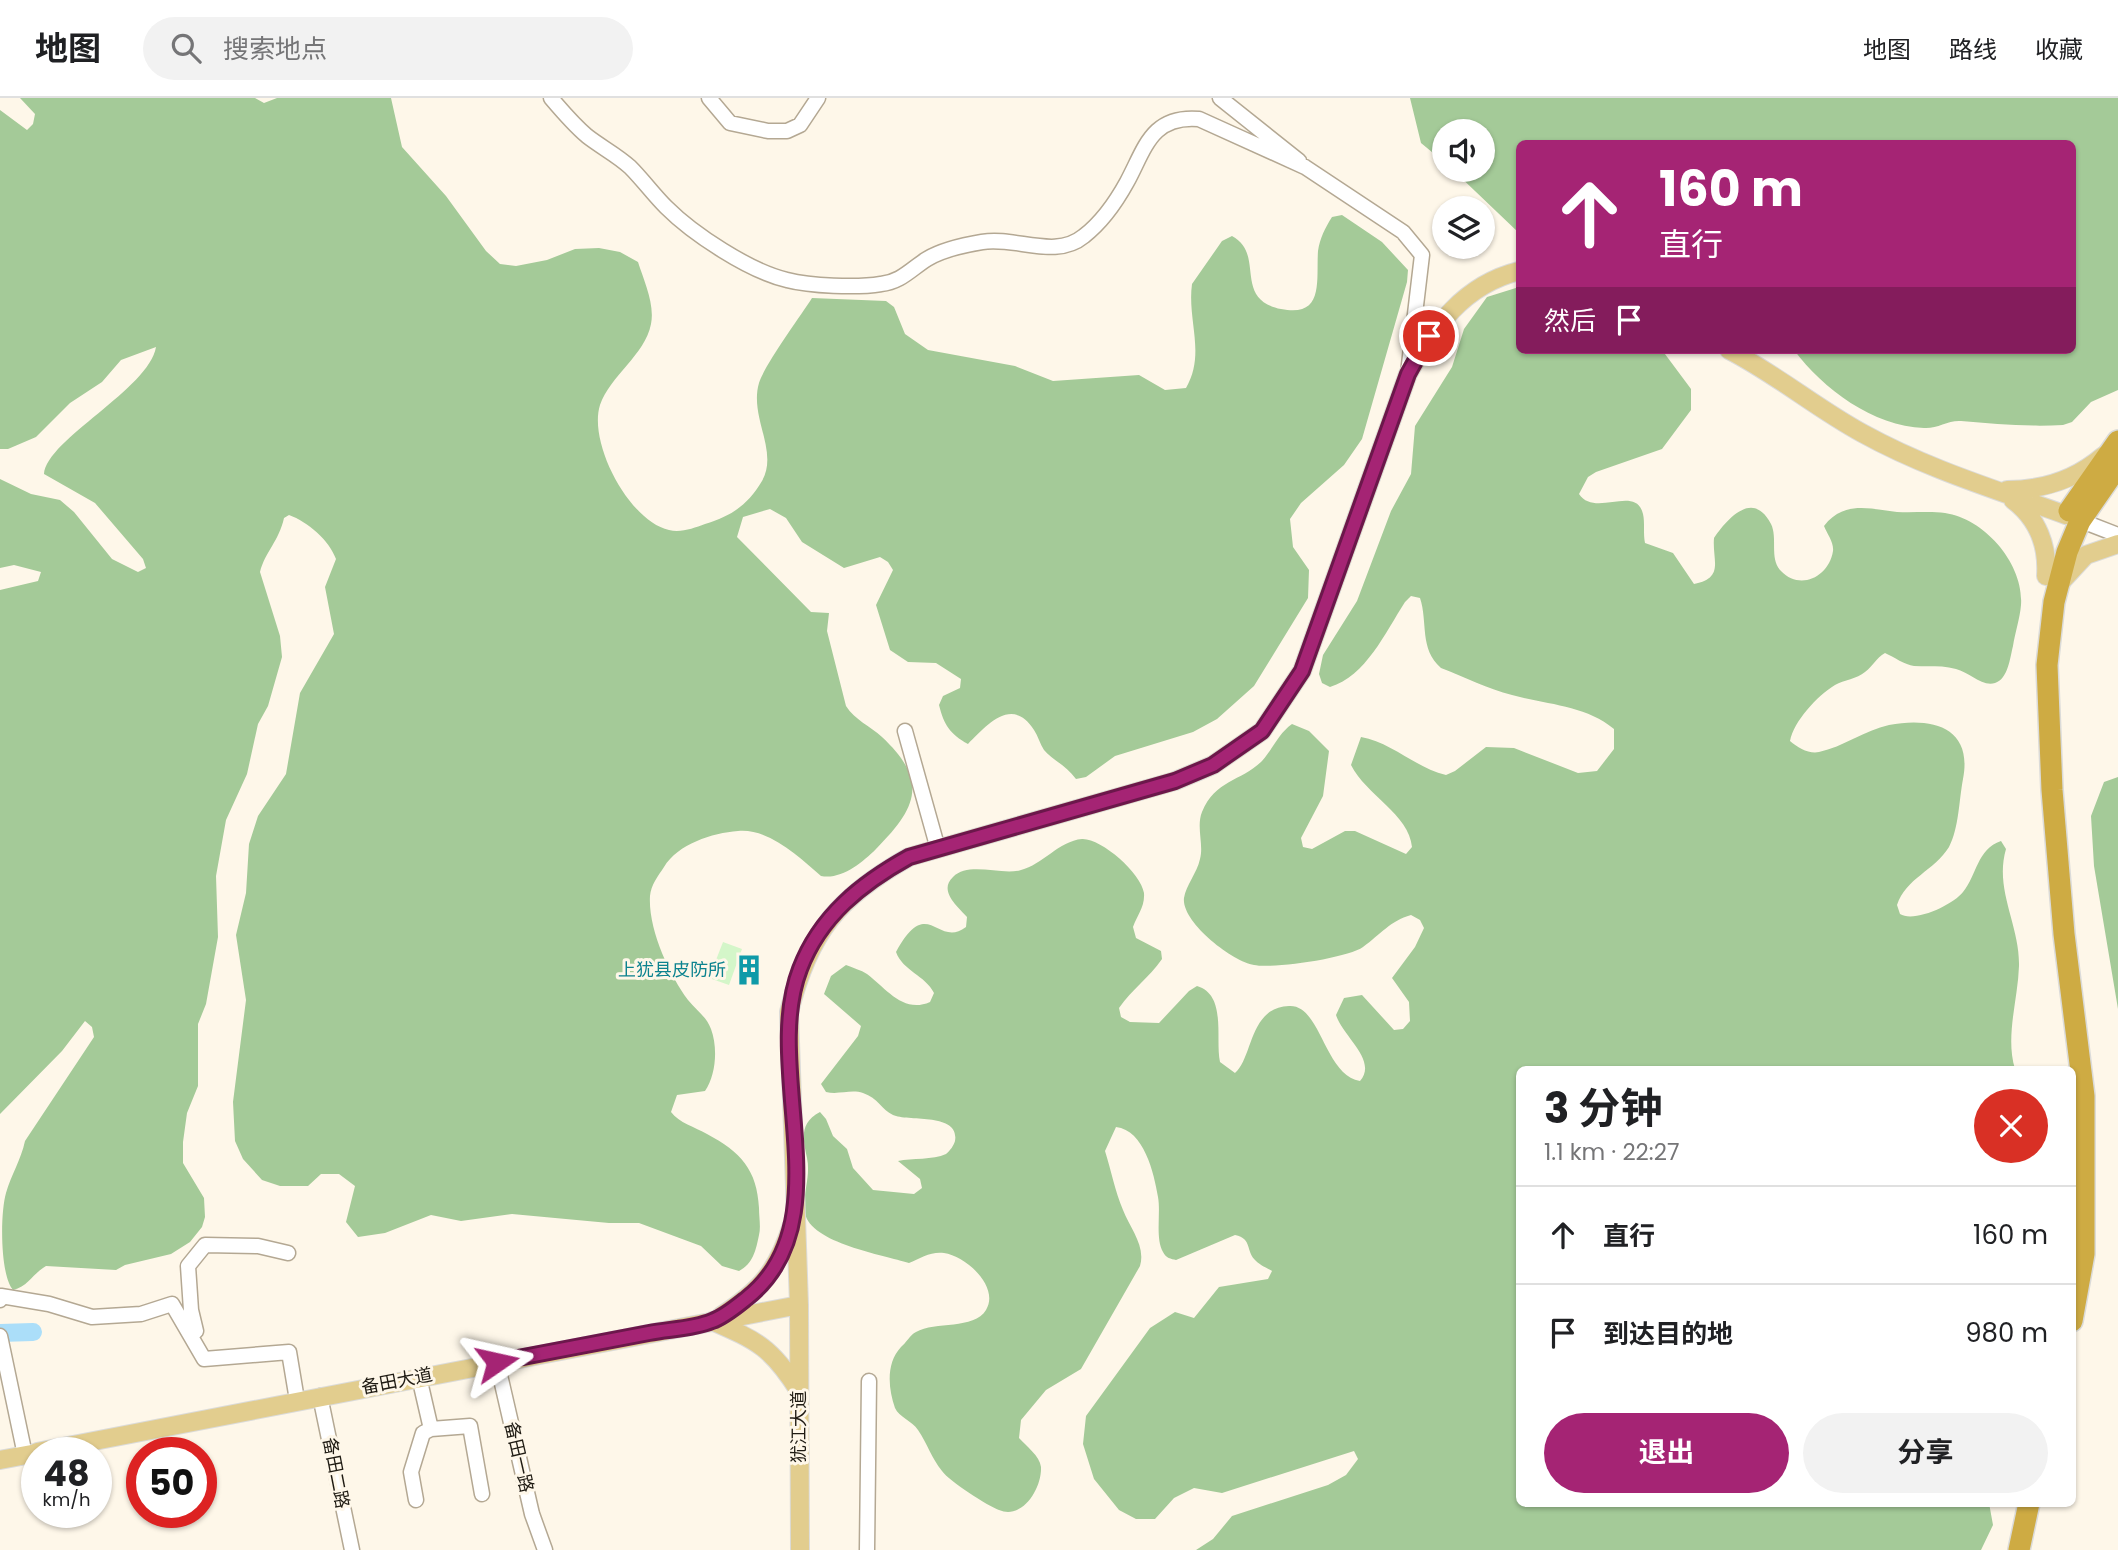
<!DOCTYPE html>
<html lang="zh">
<head>
<meta charset="utf-8">
<style>
  :root { --surface:#fff; --page:#f2f2f2; --text:#202124; --muted:#757577; --line:#e0e0e0; --accent:#a52474 }
  body { margin:0; font-family:Poppins,"Noto Sans SC",sans-serif; background:var(--page); color:var(--text); height:100vh; display:flex; flex-direction:column; font-size:26px; white-space:nowrap }
  * { box-sizing:border-box; margin:0 }
  p { font-size:23px; color:var(--muted) }
  .icon { flex:none; width:38px; height:38px; fill:none; stroke:currentColor; stroke-width:2; stroke-linecap:round; stroke-linejoin:round }
  .map { position:relative; flex:1; overflow:hidden }
  .drawer { position:absolute; left:1516px; top:968px; width:560px; height:441px; display:flex; flex-direction:column; background:var(--surface); border-radius:10px; box-shadow:0 2px 5px #0004 }
  .drawer>* { flex:none }
  .top-card { position:absolute; left:1516px; top:42px; width:560px; height:214px; border-radius:10px; box-shadow:0 2px 5px #0004; background:#a52474; color:#fff; overflow:hidden }
  .controls { position:absolute; left:1432px; top:21px; display:grid; gap:14px }
  .controls a { display:grid; place-items:center; width:63px; height:63px; border-radius:50%; background:var(--surface); box-shadow:0 2px 5px #0004; font-size:35px }
  .speed { position:absolute; left:21px; top:1339px; display:flex; gap:14px; font-size:35px; font-weight:700; text-align:center }
  .speed>* { display:grid; place-content:center; width:91px; height:91px; border-radius:50%; background:var(--surface); box-shadow:0 2px 5px #0004; line-height:1 }
  .speed small { font-size:18px; font-weight:400 }
  .speed .limit { border:10px solid #d22; background:#fff; color:#111 }
  .pin { position:absolute; display:grid; place-items:center; width:60px; height:60px; color:#fff; margin:-30px; border:4px solid #fff; border-radius:50%; box-shadow:0 2px 7px #0007 }
  .me { position:absolute; width:77px; margin:-38px; rotate:79deg; stroke-linejoin:round; filter:drop-shadow(0 0 5px #0008) }
  .turn { display:flex; align-items:center; gap:24px; height:147px; padding:0 28px; font-size:32px }
  .turn .icon { width:91px; height:91px; stroke-width:2.5 }
  .turn b { display:block; font-size:49px; line-height:60px }
  .then { display:flex; align-items:center; height:66px; padding:0 28px; background:#0003; gap:14px; font-size:26px }
  .round { display:grid; place-items:center; flex:none; width:74px; height:74px; border-radius:37px; background:var(--page) }
  .overview { display:flex; align-items:center; justify-content:space-between; height:119px; padding:0 28px }
  h1 { font-size:42px; font-weight:700; line-height:52px }
  .cta { display:flex; gap:14px; margin-top:auto; padding:14px 28px }
  .cta a { flex:1; height:80px; border-radius:42px; background:var(--accent); color:#fff; font-size:28px; font-weight:700; line-height:80px; text-align:center }
  .cta a+a { background:var(--page); color:var(--text) }
  ul { padding:0; list-style:none }
  li { display:flex; align-items:center; gap:21px; height:98px; padding:0 28px; border-top:2px solid var(--line) }
  li div { flex:1 }
  li b { display:block; font-size:26px }
  li em { font-style:normal }
  header { display:flex; align-items:center; gap:42px; box-sizing:border-box; height:98px; padding:0 35px; background:var(--surface); border-bottom:2px solid var(--line) }
  header strong { font-size:33px }
  nav { display:flex; gap:38px; margin-inline-start:auto; font-size:24px }
  .search { width:490px; height:63px; background:var(--page); display:flex; align-items:center; gap:18px; box-sizing:border-box; padding:0 24px; border-radius:38px; color:var(--muted); font-size:26px }
  .map>svg:first-child { display:block }
  .green { fill:#d4f6c9 }
  .forest { fill:#a4ca98 }
  .lines { fill:none; stroke-linecap:round; stroke-linejoin:round }
  .river { stroke:#abdef9; stroke-width:18 }
  .minor-casing { stroke:#b4a893; stroke-width:17 }
  .major-casing { stroke:#dbdbd9; stroke-width:20 }
  .highway-casing { stroke:#dbdbd9; stroke-width:24 }
  .minor { stroke:#fff; stroke-width:14 }
  .major { stroke:#e2cd8e; stroke-width:18 }
  .highway { stroke:#ceab43; stroke-width:21 }
  .route-casing { stroke:#6b174b; stroke-width:18 }
  .route { stroke:#a52474; stroke-width:12 }
  .labels { text-anchor:middle; stroke-width:6; stroke-linejoin:round; paint-order:stroke }
  .culture-label { font-size:18px; fill:#0d838f; stroke:#fef7e9; text-anchor:end }
  .street-label { font-size:18px; fill:#1f1b13; stroke:#fef7e9 }
</style>
</head>
<body>
<header>
<strong>地图</strong>
<div class="search"><svg class="icon" aria-label="search" viewBox="0 0 24 24"><circle cx="10" cy="10" r="6"/><path d="M15 15l6 6"/></svg>搜索地点</div>
<nav><a>地图</a><a>路线</a><a>收藏</a></nav>
</header>
<div class="map">
<svg width="2118" height="1452" viewBox="0 0 2118 1452">
  <rect width="100%" height="100%" fill="#fef7e9"/>
  <path class="green" d="M723 844 742 851 729 887 709 880Z"/>
  <path class="forest" d="M20 0H255L264 5 277 0H391L402 49 446 98 486 153 500 166 516 168 547 162 575 151 599 150 620 154 638 164C644 183 655 206 651 226 645 257 610 278 600 307 588 345 629 423 669 432 681 435 694 430 705 426 731 418 747 408 762 383 779 353 749 319 759 285 765 266 800 219 812 200L886 203 894 209 905 236 928 252 1015 268 1053 283 1139 277 1165 292 1186 290C1206 255 1187 223 1192 186L1222 143 1232 138C1266 156 1232 201 1281 211 1325 220 1316 182 1318 153 1320 140 1325 130 1332 119L1342 117 1382 144 1408 172 1407 184 1362 341 1344 367 1301 405 1290 421 1293 449 1309 472 1308 500 1254 588 1217 621 1193 634 1115 658 1086 679 1076 681C1066 667 1051 661 1044 652 1040 646 1038 638 1034 632 1012 597 986 628 968 646 950 636 944 627 939 607L943 598 960 590 961 581 936 565 908 564 890 552 876 507 893 472 888 464 880 459 844 470 802 444 786 420 770 411 743 419 737 439 811 514 829 515 827 533 846 608C855 622 870 628 882 639 929 683 917 710 876 751 862 765 841 782 821 778 799 759 769 730 738 733 712 735 678 746 664 769 658 778 651 787 650 798 648 831 669 876 688 902 697 913 706 918 711 931 718 950 716 977 705 993L677 997 671 1014C679 1025 695 1029 707 1036 741 1054 757 1072 759 1110 759 1119 761 1129 759 1137 756 1152 753 1166 739 1173L722 1168 701 1148 639 1125H609L512 1116 461 1123 431 1117 385 1135 358 1139 346 1124 355 1088 339 1076H321L308 1088H280L262 1082 243 1061 235 1043 233 1004 246 902 236 837 246 795 249 746 258 718 286 676 300 595 334 536 325 489 336 461C329 442 308 424 289 417L284 420C279 443 265 454 260 474L280 538 282 559 268 608 258 626 247 676 226 722 216 778 218 839 206 906 198 926V988L187 1015 183 1044V1065L204 1100 205 1119 202 1129 190 1144 171 1156 125 1167 116 1172 46 1168C32 1176 29 1188 13 1192 0 1177 0 1116 6 1095 11 1077 21 1062 25 1043L94 939 92 929 85 923 62 953 0 1016V492L38 483 41 474 14 467 0 470V381L31 396 60 402 74 414 112 461 138 474 146 470 143 461 95 405 44 376C47 341 149 291 156 249L121 262 102 284 70 305 36 339 8 351H0V12L27 32 33 26 35 16Z
    M1410 0H2118V292L2091 304 2072 324 2063 327C2028 329 1995 326 1961 323 1948 322 1937 331 1924 330 1873 328 1823 291 1794 252H2072V46H1519V135L1453 72H1482V33H1444V64L1421 45Z
    M1519 189V252H1662L1691 291V312L1662 351 1596 374 1588 379 1579 396C1595 420 1636 386 1643 416 1645 424 1643 436 1645 445L1673 455 1694 486C1725 480 1712 462 1714 440 1727 421 1753 391 1771 426 1778 440 1769 461 1781 473 1800 493 1829 479 1833 453 1834 444 1827 436 1824 428 1844 402 1870 411 1897 414 1913 415 1930 413 1945 415 1985 421 2024 466 2021 507 2020 520 2015 535 2013 548 2010 560 2008 581 1995 585 1982 589 1969 574 1956 571 1942 567 1928 569 1914 568 1905 567 1894 559 1885 555 1876 560 1873 568 1865 574 1857 581 1844 582 1835 587 1817 598 1794 623 1790 643 1798 650 1809 656 1819 654 1843 649 1865 632 1889 627 1932 619 1973 629 1963 681 1959 702 1959 730 1949 749 1934 773 1906 780 1897 807L1900 816C1914 825 1953 807 1963 794 1977 777 1977 751 2001 743L2006 751C1994 792 2020 827 2019 868 2018 902 2005 938 2015 971H1519V1405H1989L1993 1427 1981 1452H1196L1213 1441 1232 1418 1328 1387 1346 1377 1358 1361 1354 1353 1222 1395 1194 1390 1174 1400 1155 1421H1136L1119 1412 1094 1381 1083 1346 1086 1318 1150 1230 1175 1214 1194 1220 1219 1189 1268 1181 1272 1173C1267 1170 1260 1167 1256 1163 1245 1153 1253 1141 1235 1137L1176 1162C1171 1161 1166 1160 1163 1154 1155 1140 1161 1115 1158 1099 1154 1075 1144 1032 1116 1029L1105 1053C1111 1072 1115 1093 1123 1112 1130 1130 1146 1148 1140 1168L1081 1271 1046 1292 1021 1322 1019 1340C1026 1348 1040 1358 1041 1369 1042 1390 1023 1422 999 1412 988 1408 949 1383 942 1373 932 1361 927 1345 918 1332 912 1323 899 1319 895 1310 888 1290 886 1265 901 1249 906 1245 910 1237 916 1234 935 1223 974 1232 986 1212 1000 1189 966 1158 944 1155 932 1153 920 1160 909 1165 884 1157 810 1145 805 1115 802 1097 811 1079 807 1060 803 1041 799 1025 820 1014L826 1021 833 1038 847 1051 853 1070 873 1092 914 1096 922 1090 920 1081 898 1063C912 1060 933 1062 946 1056 950 1053 954 1047 955 1043 960 1014 908 1024 893 1017 882 1012 878 1000 863 995 851 991 839 997 826 994L821 986 858 938 861 928 824 896 831 878 846 867C853 870 861 872 867 876 886 890 903 916 930 904L934 895C925 877 903 873 896 854 928 795 937 851 966 829L967 819C958 809 938 793 953 779 969 763 1002 778 1021 772 1042 767 1059 743 1082 741 1101 740 1141 775 1144 795 1145 809 1137 817 1133 829L1136 840 1161 853 1162 861C1149 880 1132 891 1119 910L1121 919 1130 924 1159 925 1189 893 1197 888C1227 897 1215 940 1220 964L1235 975C1253 960 1249 909 1289 908 1321 906 1324 977 1360 983 1378 962 1343 939 1336 917L1344 900 1362 897 1394 932 1403 931 1410 923 1409 904 1392 880 1415 849 1424 830 1420 822 1411 817C1390 823 1381 836 1363 849 1348 860 1273 871 1254 867 1233 864 1181 824 1184 800 1186 787 1197 775 1200 761 1204 746 1196 729 1202 714 1215 682 1242 683 1262 663 1273 651 1278 636 1292 626L1309 633 1329 653 1323 698 1301 740 1303 749 1312 751 1345 733H1355L1406 756 1412 749C1409 716 1366 697 1351 667L1361 639C1391 644 1416 670 1446 677L1455 673 1486 649 1514 650 1578 675 1597 673 1614 651V631C1585 607 1548 607 1512 597 1488 591 1465 579 1441 570 1419 551 1428 524 1420 500L1411 498 1405 504C1385 535 1366 578 1330 589L1322 585 1319 576 1323 557 1357 503 1391 413 1411 376 1415 328 1452 269 1464 231 1487 199Z
    M2118 679V911L2094 768 2091 718 2104 684Z"/>
  <g class="lines">
    <path class="river" d="M0 1235 33 1234"/>
    <g class="minor-casing">
      <path id="minor" d="M551 0C562 13 574 27 587 38 601 49 617 57 630 69 643 82 653 96 666 109 693 136 749 173 787 182 810 188 857 190 881 186 901 184 911 171 927 161 942 152 964 147 982 144 1016 138 1055 162 1084 138 1102 124 1116 104 1127 84 1145 51 1151 17 1199 21L1305 69 1403 134 1422 157 1408 275
        M709 0 730 25 768 33H787L800 27 818 0
        M1220 0 1299 63
        M2074 420 2118 437
        M905 633 938 751
        M0 1202 1 1198 49 1206 92 1219 141 1216 172 1206 204 1261 289 1254 297 1302
        M196 1233 191 1212 188 1168 205 1147 258 1148 288 1155
        M0 1238 25 1357
        M497 1264 532 1416 545 1452
        M419 1279 431 1331
        M320 1298 352 1452
        M416 1402 411 1374 423 1335 431 1331 470 1328 482 1396
        M867 1452 869 1283"/>
    </g>
    <g class="major-casing">
      <path id="major" d="M1729 252C1776 276 1816 310 1862 335 1927 371 1997 392 2066 417
        M2007 392C2042 392 2076 381 2103 358
        M2013 402C2038 421 2048 448 2046 478
        M2061 484 2086 457 2118 446
        M721 1218C761 1192 777 1173 792 1127
        M712 1223C758 1243 772 1250 799 1293
        M37 1354 799 1207
        M0 1362 37 1355
        M800 1452 799 1207 789 914C809 834 838 799 909 759L1175 683 1213 667 1262 633 1302 573 1408 276C1434 229 1463 187 1519 173"/>
    </g>
    <g class="highway-casing">
      <path id="highway" d="M2069 413 2118 343
        M2072 1223 2084 1156V998L2064 836 2052 692 2047 567 2054 504 2067 454 2080 423 2118 368
        M2019 1452 2029 1405"/>
    </g>
    <use href="#minor" class="minor"/>
    <use href="#major" class="major"/>
    <use href="#highway" class="highway"/>
  </g>
  <g class="lines">
    <g class="route-casing">
      <path id="route" d="M497 1264C548 1254 598 1245 649 1235 669 1231 693 1231 712 1223 724 1219 737 1208 747 1200 844 1123 761 971 800 871 820 818 862 785 909 759L1175 683 1213 667 1262 633 1302 573 1408 276 1429 238"/>
    </g>
    <use href="#route" class="route"/>
  </g>
  <defs>
    <g id="building-bare" transform="scale(2.415)"><path d="M-4-6H4V6H1V3H-1V6H-4ZM-2.5-4.3h1.7v1.8h-1.7ZM.8-4.3h1.7v1.8H.8ZM-2.5-1h1.7V.8h-1.7ZM.8-1h1.7V.8H.8Z" fill="#0f9aa8" stroke="#fef7e9" stroke-width="2.5" paint-order="stroke"/></g>
  </defs>
  <g fill-rule="evenodd">
    <use href="#building-bare" x="749" y="872"/>
  </g>
  <g class="labels">
    <g class="culture-label">
      <text x="726" y="878">上犹县皮防所</text>
    </g>
    <g class="street-label">
      <text transform="translate(397 1283) rotate(-11)" y="6">备田大道</text>
      <text transform="translate(799 1329) rotate(-90)" y="6">犹江大道</text>
      <text transform="translate(519 1359) rotate(77)" y="6">备田一路</text>
      <text transform="translate(336 1375) rotate(79)" y="6">备田二路</text>
    </g>
  </g>
</svg>
<div class="controls">
<a><svg class="icon" aria-label="sound" viewBox="0 0 24 24"><path d="M4 9h4l5-4v14l-5-4H4zM17 9q2 3 0 6"/></svg></a>
<a><svg class="icon" aria-label="layers" viewBox="0 0 24 24"><path d="M12 4l9 5-9 5-9-5zM3 14l9 5 9-5"/></svg></a>
</div>
<div class="speed"><div>48<small>km/h</small></div><div class="limit">50</div></div>
<div class="pin" style="left:1429px;top:238px;background:#d93025"><svg class="icon" aria-label="arrive" viewBox="0 0 24 24"><path d="M6 21V4h12l-3 4 3 4H6"/></svg></div>
<svg class="me" style="left:497px;top:1264px" viewBox="-20 -20 40 40"><path d="M0-17L14 15 0 8-14 15z" fill="#a52474" stroke="#fff" stroke-width="4"/></svg>
<div class="top-card">
<div class="turn"><svg class="icon" aria-label="ahead" viewBox="0 0 24 24"><path d="M12 20V5M6 11l6-6 6 6"/></svg><div><b>160 m</b>直行</div></div>
<div class="then">然后<svg class="icon" aria-label="arrive" viewBox="0 0 24 24"><path d="M6 21V4h12l-3 4 3 4H6"/></svg></div>
</div>
<section class="drawer">
<div class="overview"><div><h1>3 分钟</h1><p>1.1 km · 22:27</p></div><a class="round" style="background:#d93025;color:#fff"><svg class="icon" aria-label="close" viewBox="0 0 24 24"><path d="M6 6l12 12M18 6L6 18"/></svg></a></div>
<ul>
<li><svg class="icon" aria-label="ahead" viewBox="0 0 24 24"><path d="M12 20V5M6 11l6-6 6 6"/></svg><div><b>直行</b></div><em>160 m</em></li>
<li><svg class="icon" aria-label="arrive" viewBox="0 0 24 24"><path d="M6 21V4h12l-3 4 3 4H6"/></svg><div><b>到达目的地</b></div><em>980 m</em></li>
</ul>
<div class="cta"><a>退出</a><a>分享</a></div>
</section>
</div>
</body>
</html>
